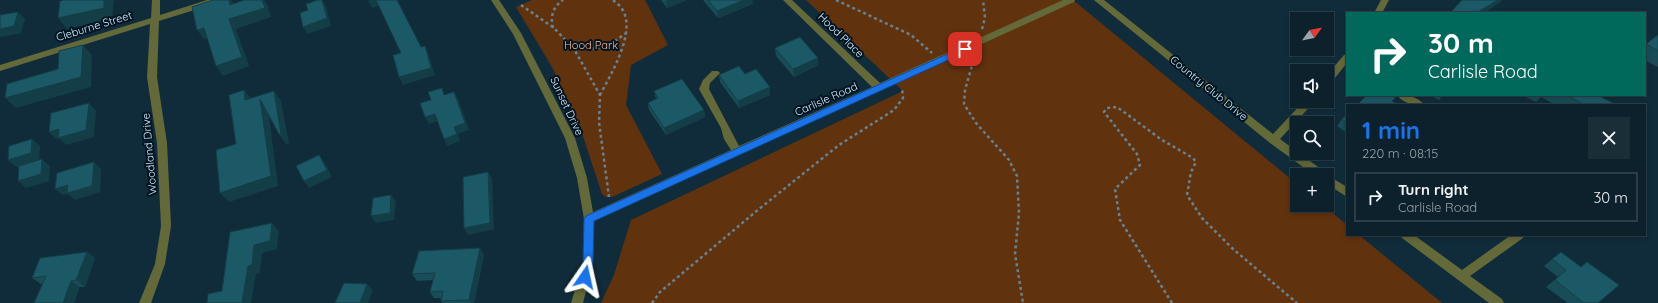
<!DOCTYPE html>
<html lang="en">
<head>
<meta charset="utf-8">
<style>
  :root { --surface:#0c212c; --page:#1a2e38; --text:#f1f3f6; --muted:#9aa3a9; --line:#2c3e48; --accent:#1a73e8 }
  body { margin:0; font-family:Quicksand,sans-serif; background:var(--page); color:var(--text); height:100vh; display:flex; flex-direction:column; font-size:15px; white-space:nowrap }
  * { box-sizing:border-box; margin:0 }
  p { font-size:13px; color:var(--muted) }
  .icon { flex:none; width:22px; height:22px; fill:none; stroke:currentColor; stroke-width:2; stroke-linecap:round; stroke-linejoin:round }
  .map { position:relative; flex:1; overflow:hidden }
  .panel { position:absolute; left:1346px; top:104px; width:300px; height:132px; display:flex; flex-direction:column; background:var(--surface); border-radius:0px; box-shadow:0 2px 6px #0003,0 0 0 1px var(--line) }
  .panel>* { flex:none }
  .hud { position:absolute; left:1346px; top:12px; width:300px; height:84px; border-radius:0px; box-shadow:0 2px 6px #0003,0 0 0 1px var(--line); background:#00695c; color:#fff; overflow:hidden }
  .needle { width:26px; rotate:57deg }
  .fabs { position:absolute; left:1290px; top:12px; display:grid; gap:8px }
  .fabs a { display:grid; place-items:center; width:44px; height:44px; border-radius:0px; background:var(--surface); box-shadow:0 2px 6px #0003,0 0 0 1px var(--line); font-size:20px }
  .pin { position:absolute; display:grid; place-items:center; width:34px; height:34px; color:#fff; margin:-17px; border-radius:8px; box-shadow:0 2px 6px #0006 }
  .me { position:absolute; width:44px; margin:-22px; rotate:11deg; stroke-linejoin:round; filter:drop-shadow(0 0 3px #0008) }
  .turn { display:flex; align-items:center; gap:14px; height:84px; padding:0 16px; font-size:18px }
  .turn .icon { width:52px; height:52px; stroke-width:2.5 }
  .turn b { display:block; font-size:28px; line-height:34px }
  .round { display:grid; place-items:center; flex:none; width:42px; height:42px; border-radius:0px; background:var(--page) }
  .headline { display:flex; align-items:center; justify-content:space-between; height:68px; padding:0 16px }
  h1 { font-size:24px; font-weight:700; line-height:30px; color:var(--accent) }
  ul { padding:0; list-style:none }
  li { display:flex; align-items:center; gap:12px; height:50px; margin:0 8px 6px; padding:0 8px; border:2px solid var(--line); border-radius:0px }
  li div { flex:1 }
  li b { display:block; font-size:15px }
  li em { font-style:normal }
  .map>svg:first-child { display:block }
  .green { fill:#61320e }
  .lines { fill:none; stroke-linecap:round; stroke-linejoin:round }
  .path { stroke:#688291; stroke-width:2.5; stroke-dasharray:3 3; stroke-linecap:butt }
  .minor { fill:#64693a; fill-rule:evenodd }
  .wall { fill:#184d58 }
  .shaded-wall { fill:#143e47 }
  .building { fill:#1c5966; stroke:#143e47 }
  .route { fill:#1a73e8; stroke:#114b97 }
  .labels { text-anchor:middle; stroke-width:4; stroke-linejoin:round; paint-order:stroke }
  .street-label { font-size:11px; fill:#d7effd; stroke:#001421 }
  .park-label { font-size:11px; fill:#feb383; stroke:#001421 }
</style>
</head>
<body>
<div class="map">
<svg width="1658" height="303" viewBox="0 0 1658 303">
  <rect width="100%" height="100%" fill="#102c3b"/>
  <path class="green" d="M532 0H645L668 45 631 65 626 105 662 174 612 197H606L602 194 580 127 552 67 516 7Z
    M806 0H1073L1297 184V205H1323L1347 225V235H1359L1442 303H601L614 275 631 220 903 91Z"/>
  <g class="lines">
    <path class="path" d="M836 0 911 35 932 53
      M521 5 554 28 574 49 600 95 599 122 609 197
      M553 28C550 16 553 7 563 0
      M982 29 985 18 983 0
      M574 49C594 51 610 46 626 33
      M975 55 965 90 964 104 976 123 1009 160 1017 176 1019 213 1015 254 1023 303
      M600 95C611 74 637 31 622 9 620 5 616 3 613 0
      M652 303 660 292 759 209 839 145 894 110 903 98 902 88
      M1172 303 1120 220 1115 189 1140 165 1137 154 1104 112 1107 108 1117 107 1162 140 1193 158 1196 162 1191 172 1187 195 1202 218 1233 249 1297 303"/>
    <path class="minor" d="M152 0H160V15L207 0H221L220 2 159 21 157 77 167 143 171 226 165 264 151 303H139L155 264 161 226 157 143 147 77 150 24 0 71V65L151 18Z
      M491 0H499L521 33 575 138 587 178 593 212 731 150 724 139 721 128 699 89 703 80 712 71H718L720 73 710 83 709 89 739 146 872 87 783 0H792L880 83 1063 0H1075L1074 2 594 221 593 263 583 303H571L583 263 584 219 577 178 565 138 513 34Z
      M1094 0H1104L1273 134 1304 101H1315L1280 139 1325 172 1326 175H1314L1270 143Z
      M1381 0H1389L1382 13H1374Z
      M1347 54V63L1330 84 1327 85V75L1344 55Z
      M1397 95C1407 95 1418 96 1424 105 1414 105 1403 104 1397 95Z
      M1327 175 1347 187V197L1327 184Z
      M1401 235H1414L1462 270 1511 235H1524L1523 238 1470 276 1502 299 1504 303H1489L1402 238Z"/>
  </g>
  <path class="wall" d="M661 0H687L667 8Z
    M703 0H752L753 4 718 18Z
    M1658 35V66L1657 67 1645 60V45Z
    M775 48 818 58V65L794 77 776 56Z
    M745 74 770 87V95L739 108 720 82 719 75Z
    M654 91 704 110 705 117 666 135 649 110 648 103 656 99Z
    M1429 95H1443L1439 100Z
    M1522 95H1597L1617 105H1556L1541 97 1536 102Z
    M1347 114V133L1337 126 1342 119Z
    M87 252 95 258 85 287H80L41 284 32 278Z
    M1561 252 1598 303H1568L1546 287 1558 277 1544 266Z
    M484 255 474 303H442L441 301 442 298H434L430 292 433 280 417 281 412 274Z"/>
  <path class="shaded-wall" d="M104 0H114L112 18 67 29 58 18Z
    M229 0H231L234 5H230Z
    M262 0H264L267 4 271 17 236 29 249 66 223 76 216 66 229 19Z
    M322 0 326 6 331 26 307 34 303 27Z
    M370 0H376L379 6 372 8 368 1Z
    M668 0H687L667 8 666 1Z
    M744 0H752L753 4 718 18 717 11Z
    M1498 0H1502L1498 4 1484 13H1476Z
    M18 12 25 19 21 33 1 37 0 36V29Z
    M204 28 211 37 204 39 197 30Z
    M83 45 92 55 91 87 16 108 5 98 81 77Z
    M425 46 428 53 435 75 403 85 399 77Z
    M818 58V65L794 77 793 69Z
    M770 87V95L739 108 738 101Z
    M244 90 252 100H245Z
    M274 91 281 101 289 143 286 144 279 134Z
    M454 92 458 99 469 130 458 134 460 141 447 146 444 139Z
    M260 99 268 109 278 186 229 202 220 193Z
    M89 103 96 111 94 137 66 145 59 138 56 139 49 132Z
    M704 110 705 117 666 135 664 128Z
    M435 114 439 121 429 124 425 117Z
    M32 139 40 146 39 160 16 167 8 160Z
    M319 155 324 162 332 177 309 188 304 181Z
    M42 159 50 166 49 181 26 188 18 181Z
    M94 162 101 169 100 192 75 200 68 194 63 195 55 189 68 185Z
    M488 172 492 179 494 229 468 235 464 228Z
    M391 195 396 202 394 220 376 223 371 216Z
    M272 223 279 231 277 249 262 253 260 273 256 274 251 303H242L248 266 254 245Z
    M480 248 484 255 474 303H471L469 300Z
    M87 252 95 258 85 287 76 280Z
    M71 281 80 287 74 303H63Z
    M367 284 373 290 368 303H360Z"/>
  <path class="building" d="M63 0H104V8L58 18 60 1Z
    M213 0H229L230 5 244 0H262L265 8 229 19 242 57 216 66 204 28 197 30 192 7Z
    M318 0H322L327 18 303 27 300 13 308 10 306 4Z
    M376 0H397L421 47 425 46 431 68 399 77 393 55 401 53Z
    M708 0H744L717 11Z
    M1462 0H1498L1476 13H1450Z
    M18 12 14 26 0 29V15Z
    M1658 35V51L1646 44Z
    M800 37 818 58 793 69 775 48Z
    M83 45 81 77 5 98 7 84 58 69 59 51Z
    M739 66 745 74 756 69 770 87 738 101 719 75Z
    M682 79 704 110 664 128 648 103 658 98 654 91Z
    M442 88 444 95 454 92 465 123 454 127 457 134 444 139 435 114 425 117 420 103 431 100 428 92Z
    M244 90 245 100 274 91 281 134H279L260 99 271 176 220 193 216 150 236 144 229 95Z
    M1367 95H1391L1396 98 1392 101 1399 105H1357Z
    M1566 95H1597L1617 105H1585Z
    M89 103 86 130 58 138 59 129 49 132 51 113Z
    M1347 114V123L1342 119Z
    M32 139 31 153 8 160 9 146Z
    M319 155 327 170 304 181 296 166Z
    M42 159 41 174 18 181 19 166Z
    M94 162 92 186 67 193 68 185 55 189 57 173Z
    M488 172 490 223 464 228 463 177Z
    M391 195 390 213 371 216 373 198Z
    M272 223 270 241 254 245 252 265 248 266 242 303H207L208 294 222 291 230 232Z
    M480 248 469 300 441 301 443 291 430 292 435 273 412 274 419 251Z
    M87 252 76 280 71 281 63 303H34L46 276 32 278 40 258Z
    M1561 252 1581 267 1587 262 1619 285 1598 303H1584L1555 280 1566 270 1552 259Z
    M344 283 367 284 360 303H335Z"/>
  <path class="route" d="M965 46 968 47 969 49 968 51 594 221 593 263 588 280 585 281 581 280 580 277 583 263 584 219 586 216Z"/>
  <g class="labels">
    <g class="street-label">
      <text transform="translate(94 26) rotate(-17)" y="4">Cleburne Street</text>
      <text transform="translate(841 35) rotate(44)" y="4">Hood Place</text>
      <text transform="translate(1209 88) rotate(39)" y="4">Country Club Drive</text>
      <text transform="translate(826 99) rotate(-24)" y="4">Carlisle Road</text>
      <text transform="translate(567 106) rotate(65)" y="4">Sunset Drive</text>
      <text transform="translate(149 154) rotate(-95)" y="4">Woodland Drive</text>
    </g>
    <g class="park-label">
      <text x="591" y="49">Hood Park</text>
    </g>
  </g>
</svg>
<div class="fabs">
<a><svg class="needle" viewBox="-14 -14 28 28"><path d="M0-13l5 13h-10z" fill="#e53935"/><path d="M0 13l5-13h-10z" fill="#9aa3a9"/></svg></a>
<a><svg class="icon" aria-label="sound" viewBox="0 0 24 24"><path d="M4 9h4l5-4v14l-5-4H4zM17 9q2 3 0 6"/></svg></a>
<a><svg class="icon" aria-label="search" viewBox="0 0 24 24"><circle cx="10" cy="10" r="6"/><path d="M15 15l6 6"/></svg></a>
<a>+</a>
</div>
<div class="pin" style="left:965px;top:49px;background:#d93025"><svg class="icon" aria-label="arrive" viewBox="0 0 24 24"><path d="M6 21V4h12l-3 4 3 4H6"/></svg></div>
<svg class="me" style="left:585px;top:277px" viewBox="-20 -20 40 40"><path d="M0-17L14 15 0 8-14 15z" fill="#1a73e8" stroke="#fff" stroke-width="4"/></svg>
<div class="hud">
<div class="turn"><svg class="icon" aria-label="right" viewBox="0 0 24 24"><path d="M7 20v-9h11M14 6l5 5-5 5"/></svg><div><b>30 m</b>Carlisle Road</div></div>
</div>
<section class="panel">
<div class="headline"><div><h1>1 min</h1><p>220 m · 08:15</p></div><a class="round"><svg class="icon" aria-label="close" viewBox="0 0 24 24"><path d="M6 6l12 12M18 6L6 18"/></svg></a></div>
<ul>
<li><svg class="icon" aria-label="right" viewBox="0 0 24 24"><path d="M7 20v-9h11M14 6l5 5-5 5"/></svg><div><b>Turn right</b><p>Carlisle Road</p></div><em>30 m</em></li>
</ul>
</section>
</div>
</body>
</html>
